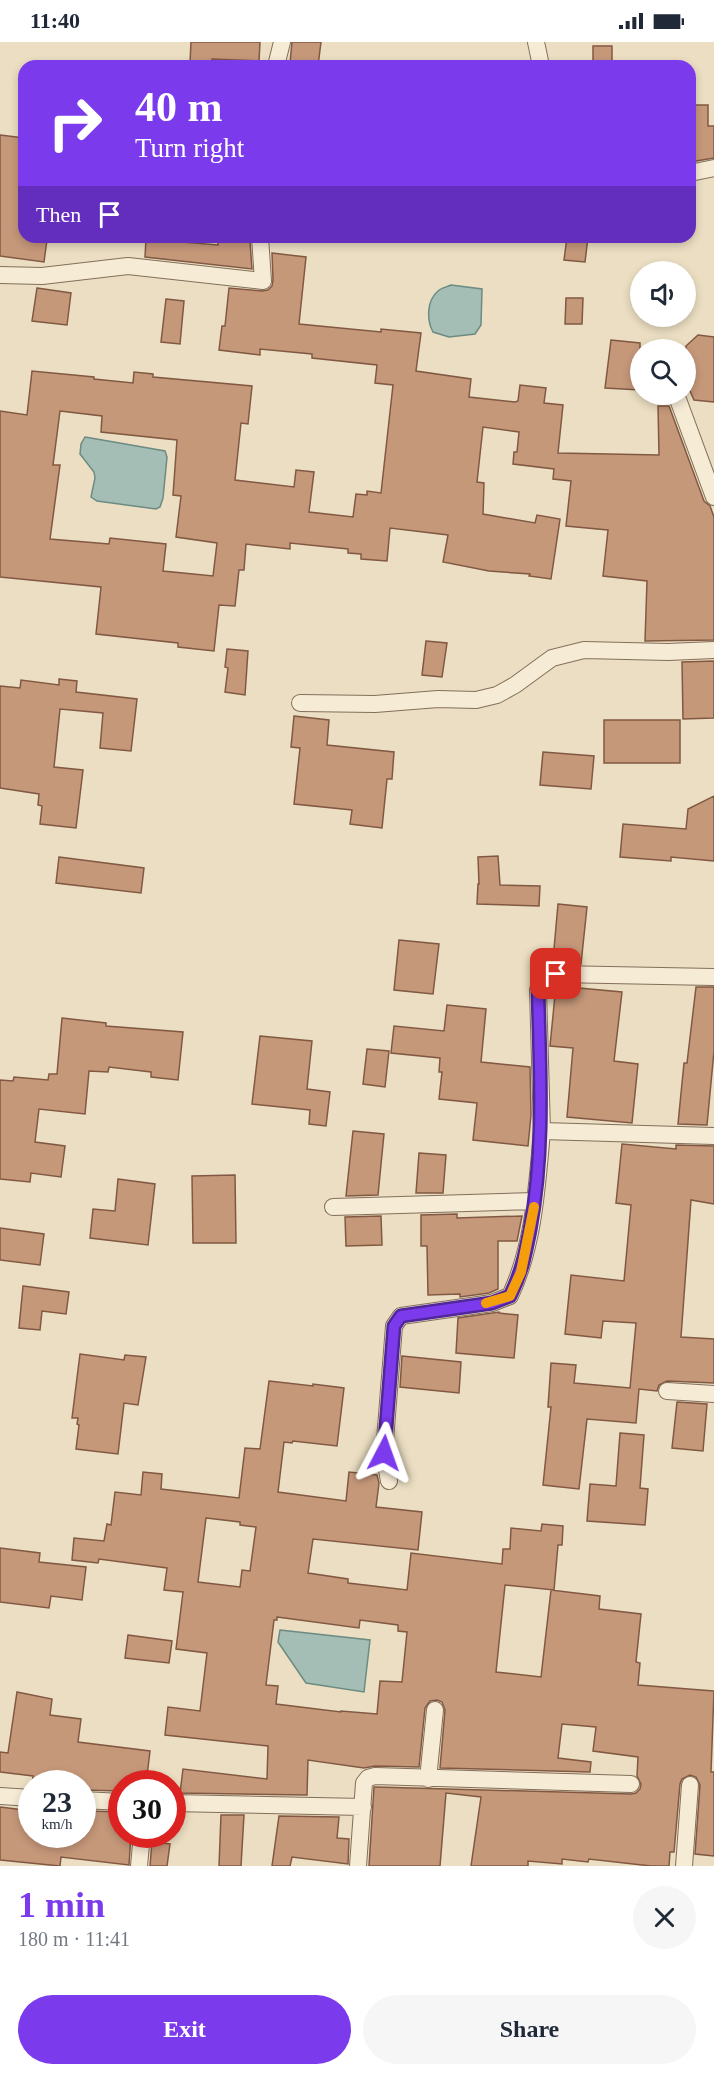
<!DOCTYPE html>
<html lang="en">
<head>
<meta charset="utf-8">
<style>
  :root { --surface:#fff; --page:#f6f6f7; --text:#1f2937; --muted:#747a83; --accent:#7c3aed }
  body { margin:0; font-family:Georgia,serif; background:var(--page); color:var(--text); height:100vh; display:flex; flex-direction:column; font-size:22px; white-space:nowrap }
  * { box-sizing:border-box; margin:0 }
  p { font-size:20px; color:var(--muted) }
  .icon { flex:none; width:33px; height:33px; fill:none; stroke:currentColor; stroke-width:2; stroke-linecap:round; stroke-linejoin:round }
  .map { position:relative; height:1824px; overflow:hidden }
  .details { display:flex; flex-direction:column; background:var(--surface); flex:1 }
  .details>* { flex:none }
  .guide { position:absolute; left:18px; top:18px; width:678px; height:183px; border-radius:18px; box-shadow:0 3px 9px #0003; background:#7c3aed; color:#fff; overflow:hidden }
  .tools { position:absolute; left:630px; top:219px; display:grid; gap:12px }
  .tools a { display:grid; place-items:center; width:66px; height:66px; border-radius:50%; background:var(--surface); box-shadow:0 3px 9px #0003; font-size:30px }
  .speed { position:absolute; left:18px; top:1728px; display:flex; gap:12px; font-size:30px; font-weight:700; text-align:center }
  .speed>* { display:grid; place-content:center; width:78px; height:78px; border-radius:50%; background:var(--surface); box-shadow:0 3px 9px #0003; line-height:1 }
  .speed small { font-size:15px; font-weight:400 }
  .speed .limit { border:9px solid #d22; background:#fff; color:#111 }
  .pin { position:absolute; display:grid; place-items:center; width:51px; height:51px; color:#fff; margin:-26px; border-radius:12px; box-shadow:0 3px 9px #0006 }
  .me { position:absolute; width:66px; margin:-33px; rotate:4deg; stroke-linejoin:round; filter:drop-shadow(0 0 4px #0008) }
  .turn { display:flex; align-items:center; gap:21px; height:126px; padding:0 18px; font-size:27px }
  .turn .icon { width:78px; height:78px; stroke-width:2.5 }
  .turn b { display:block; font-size:42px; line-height:51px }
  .then { display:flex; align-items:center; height:57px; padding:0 18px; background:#0003; gap:12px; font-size:22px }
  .round { display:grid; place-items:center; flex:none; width:63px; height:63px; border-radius:32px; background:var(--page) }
  .overview { display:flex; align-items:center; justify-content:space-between; height:102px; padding:0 18px }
  h1 { font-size:36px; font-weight:800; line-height:45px; color:var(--accent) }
  .action { display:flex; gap:12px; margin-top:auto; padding:12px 18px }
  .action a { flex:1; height:69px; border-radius:36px; background:var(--accent); color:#fff; font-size:24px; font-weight:800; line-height:69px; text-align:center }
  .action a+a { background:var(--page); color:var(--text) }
  .status { display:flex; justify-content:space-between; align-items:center; height:42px; padding:0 30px; background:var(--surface); direction:ltr }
  .status svg { height:16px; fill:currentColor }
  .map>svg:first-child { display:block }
  .water { fill:#a4beb6; stroke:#6c8b82; stroke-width:1.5 }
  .building { fill:#c6987a; stroke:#815942; stroke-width:1.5; fill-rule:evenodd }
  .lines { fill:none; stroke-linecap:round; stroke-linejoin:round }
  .street-casing { stroke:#836f5b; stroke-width:18 }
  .street { stroke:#f6ebd5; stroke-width:16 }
  .route-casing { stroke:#51269a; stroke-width:15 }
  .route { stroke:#7c3aed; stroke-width:10 }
  .slow { stroke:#f59e0b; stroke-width:10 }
</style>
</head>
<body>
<div class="status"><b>11:40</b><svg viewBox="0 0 49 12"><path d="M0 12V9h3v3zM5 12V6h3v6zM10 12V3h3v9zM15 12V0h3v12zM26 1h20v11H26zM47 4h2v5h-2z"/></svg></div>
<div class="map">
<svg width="714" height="1824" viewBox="0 0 714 1824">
  <rect width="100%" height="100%" fill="#ebdec2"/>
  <path class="water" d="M451 243 482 247 481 283 475 292 449 295 433 290C427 279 426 259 438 249 441 246 447 245 451 243Z
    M85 395 165 409 167 415 163 456 160 465 156 467 97 459 91 455 95 436 94 430 80 412 81 402Z
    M280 1588 370 1598 364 1650 306 1641 278 1600Z"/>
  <path class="building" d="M191 0H260L259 19 212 17V23L190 21Z
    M292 0H321L318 24 290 21Z
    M593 4H612V24H593Z
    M692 63H708V84H714V116L690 120Z
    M0 93 24 96V195L47 198 44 220 0 214Z
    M567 195H588L585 220 564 218Z
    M146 197 218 203V198L250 200 252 227 145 215Z
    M272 211 306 215 299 282 381 290V287L421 291 416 329 471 337 469 355 515 360 518 359 520 343 546 346 544 361 563 363 558 411 659 413 658 364H669L704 459 710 464 714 475V598L645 599 647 539 603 534 608 488 566 484 571 439 553 437 554 427 513 422 514 410H517L519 390 483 385 477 440 484 441 483 472 535 481 537 473 560 477 551 537 529 534 530 532 489 529 443 520 448 493 390 486 387 519 361 517V512L348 511V507L290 501V507L246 502 244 528H239L235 564 219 563 214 609 178 605V601L96 592 101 545 0 535V369L27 373 32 329 94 335V337L133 341 134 330 153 332V335L252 344 248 382 241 381 235 438 294 445 296 428 314 430 309 470 353 475 356 452 367 453V449L381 451 393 343 375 341 377 323 312 316V312L260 307V313L219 308 222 284H225L229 246 262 249 268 248 272 244 273 238ZM60 369 102 374 101 390 177 398 173 453 181 454 176 495 217 501 213 534 163 529 166 502 110 496 109 502 50 497 60 423H53Z
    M37 246 71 251 67 283 32 279Z
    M566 256H583L582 282H565Z
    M166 257 184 259 180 302 161 300Z
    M698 293 714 295V360L694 358 686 340V304Z
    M611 298 640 301V348L605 346Z
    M426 599 447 601 442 635 422 633Z
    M227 607 248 609 245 653 225 650 228 626 225 625Z
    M714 619V676L683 677 682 620Z
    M59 637 77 639 76 650 137 657 131 709 100 706 103 671 60 667 54 725 83 728 76 786 40 782 42 764 38 763 39 752 0 746V644L20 646 21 638 59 643Z
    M294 674 329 678 327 703 394 710 392 737H387L382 786 350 782 352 768 294 762 300 706 291 705Z
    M604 678H680V721H604Z
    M543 710 594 714 591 747 540 743Z
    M714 754V819L671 815V819L620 815 623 782 686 787 688 767Z
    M498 814 500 843 540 844 539 864 477 862 478 842H479L478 815Z
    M59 815 144 826 141 851 56 841Z
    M558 862 587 865 581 922H558V918H553Z
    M399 898 439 902 433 952 394 948Z
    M556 943H579V946L622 950 614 1019 638 1022 632 1081 567 1075 573 1006 550 1004Z
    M696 945H714V1009L707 1083 678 1082 684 1021H687Z
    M447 963 486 967 481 1020 530 1025 531 1073 528 1104 473 1098 477 1061 439 1057 442 1030H439L440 1016 391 1011 394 984 444 989Z
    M62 976 106 981V984L183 990 178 1038 151 1035V1030L109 1025 108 1030 89 1029 85 1072 39 1067 35 1100 65 1104 61 1135 31 1131 30 1140 0 1137V1038L13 1039 14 1035 48 1038 49 1032H57Z
    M260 994 312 999 307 1047 330 1050 326 1084 309 1082 310 1068 252 1062Z
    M367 1007 389 1009 385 1045 363 1042Z
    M353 1089 384 1092 378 1153 346 1154Z
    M622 1102 676 1107V1103L714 1104V1162L691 1158 681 1295 714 1297V1341L667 1339 659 1343 657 1349 639 1347 636 1381 587 1377 579 1447 543 1443 551 1365H548L551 1321 576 1323 574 1341 630 1346 636 1281 603 1279 601 1296 565 1292 571 1233 624 1239 631 1163 616 1161Z
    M419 1111 446 1113 443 1151H416Z
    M235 1133 236 1201H193L192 1134Z
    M118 1137 155 1142 148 1203 90 1196 93 1167 115 1169Z
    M457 1172V1176L522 1174 517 1199H498V1247L489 1251 460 1255V1252L428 1253 427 1204H421V1173Z
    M381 1174 382 1203 346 1204 345 1175Z
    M0 1186 44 1192 40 1223 0 1218Z
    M23 1244 69 1250 66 1272 42 1269 40 1288 19 1286Z
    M499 1270V1271L518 1273 514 1316 456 1311 458 1276Z
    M80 1312 124 1318 125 1313 146 1315 138 1363 124 1361 118 1412 76 1407 79 1383 77 1382 78 1376H72Z
    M402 1314 461 1320 459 1351 400 1345Z
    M269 1339 313 1344V1342L344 1346 337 1404 293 1399 292 1401 284 1400 278 1450 346 1459 349 1430 377 1433 379 1441 376 1465 422 1470 418 1508 313 1497 308 1531 348 1537V1541L407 1548 411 1511 502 1522 503 1507H510L511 1486 541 1489 542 1482 563 1484 562 1503H558L554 1548 505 1543 496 1630 541 1635 551 1548 600 1554 599 1567 641 1572 636 1620 640 1621 638 1643 714 1649 711 1730H714V1814L695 1812 700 1743 696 1735 690 1733 682 1737 680 1742 674 1810H670L669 1824H651L589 1817 588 1820 562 1817V1822L528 1819V1824H471L481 1755 446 1751 440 1824H369L374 1745H376L631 1752 636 1751 640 1747 641 1742 637 1734 638 1715 593 1709 596 1685 562 1682 558 1716 591 1720 590 1730 440 1726 445 1668 442 1660 437 1658 430 1659 425 1666 419 1725 375 1724 364 1726 308 1718 307 1753 180 1751 183 1727 267 1737 268 1704 165 1693 168 1665 200 1669 207 1611 176 1607 183 1550 164 1548 167 1526 99 1517 98 1521 72 1518 74 1496 104 1499 107 1482 111 1483 115 1450 141 1453 143 1430 162 1432 161 1447 239 1456 245 1406 260 1407ZM206 1476 240 1480V1483L256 1485 250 1529 242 1528 240 1545 198 1540ZM277 1575 359 1586 360 1578 398 1583V1589L407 1590 402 1640 380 1639 377 1672 341 1669V1670L276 1662 278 1644 266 1643 274 1578H277Z
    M677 1360 707 1362 703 1409 672 1406Z
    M620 1391 644 1393 640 1446 648 1447 645 1483 587 1479 590 1442 616 1444Z
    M0 1506 40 1511 39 1520 86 1525 82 1558 51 1554 49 1566 0 1560Z
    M128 1593 172 1599 169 1621 125 1616Z
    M17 1650 52 1657 50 1673 81 1677 78 1700 150 1709 146 1742H122V1749L82 1748V1742H32L33 1734 0 1730V1710L8 1711Z
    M0 1765 32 1769V1792H85L88 1769 122 1770V1792H131L129 1823 61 1815 60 1824 0 1818Z
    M221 1773H244L241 1824H219Z
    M279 1774 339 1775 337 1796 349 1797 348 1822 292 1815 290 1824H272Z
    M152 1800 170 1802 167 1824H150Z"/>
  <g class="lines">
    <g class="street-casing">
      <path id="street" d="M536 0 541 24
        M276 24 282 0
        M690 131 714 126
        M0 233 42 234 128 224 263 239 260 195
        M676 352 714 455
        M300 661 375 662 438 657 476 658 497 653 515 643 552 616 584 608 668 610 714 608
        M542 1089 538 948 542 936 556 932 714 935
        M333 1165 535 1159
        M667 1349 714 1352
        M389 1439 384 1411 394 1284 401 1274 492 1261 510 1254C534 1203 537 1144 542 1089L714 1094
        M428 1737 435 1668
        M0 1754 32 1756
        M82 1758 122 1760
        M172 1761 363 1765
        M139 1824 142 1792
        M358 1824 364 1741 368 1736 375 1734 631 1742
        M684 1824 690 1743"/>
    </g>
    <use href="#street" class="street"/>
  </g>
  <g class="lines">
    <g class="route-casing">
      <path id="route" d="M384 1411 394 1284 401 1274 492 1261 510 1254C522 1229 525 1213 530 1188 545 1108 540 1029 538 948L542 936 556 932"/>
    </g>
    <use href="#route" class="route"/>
    <path class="slow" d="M486 1261 510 1254 521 1230 534 1165"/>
  </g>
</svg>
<div class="tools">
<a><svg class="icon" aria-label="sound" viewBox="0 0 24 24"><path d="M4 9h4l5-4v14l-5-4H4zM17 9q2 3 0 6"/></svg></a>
<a><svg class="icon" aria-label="search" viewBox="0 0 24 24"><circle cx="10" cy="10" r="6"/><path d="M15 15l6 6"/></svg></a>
</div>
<div class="speed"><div>23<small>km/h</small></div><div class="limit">30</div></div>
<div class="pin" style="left:556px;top:932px;background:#d93025"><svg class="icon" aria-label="arrive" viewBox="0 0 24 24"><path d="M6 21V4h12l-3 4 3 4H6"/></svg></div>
<svg class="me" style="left:384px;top:1411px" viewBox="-20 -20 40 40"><path d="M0-17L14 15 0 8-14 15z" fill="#7c3aed" stroke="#fff" stroke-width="4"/></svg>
<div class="guide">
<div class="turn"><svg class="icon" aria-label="right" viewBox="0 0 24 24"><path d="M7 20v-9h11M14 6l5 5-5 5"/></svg><div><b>40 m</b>Turn right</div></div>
<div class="then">Then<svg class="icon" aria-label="arrive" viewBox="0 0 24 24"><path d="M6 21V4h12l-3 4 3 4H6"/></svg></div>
</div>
</div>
<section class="details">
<div class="overview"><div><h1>1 min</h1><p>180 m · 11:41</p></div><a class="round"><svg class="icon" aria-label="close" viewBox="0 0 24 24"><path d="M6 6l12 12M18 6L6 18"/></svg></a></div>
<div class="action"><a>Exit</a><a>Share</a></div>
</section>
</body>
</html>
